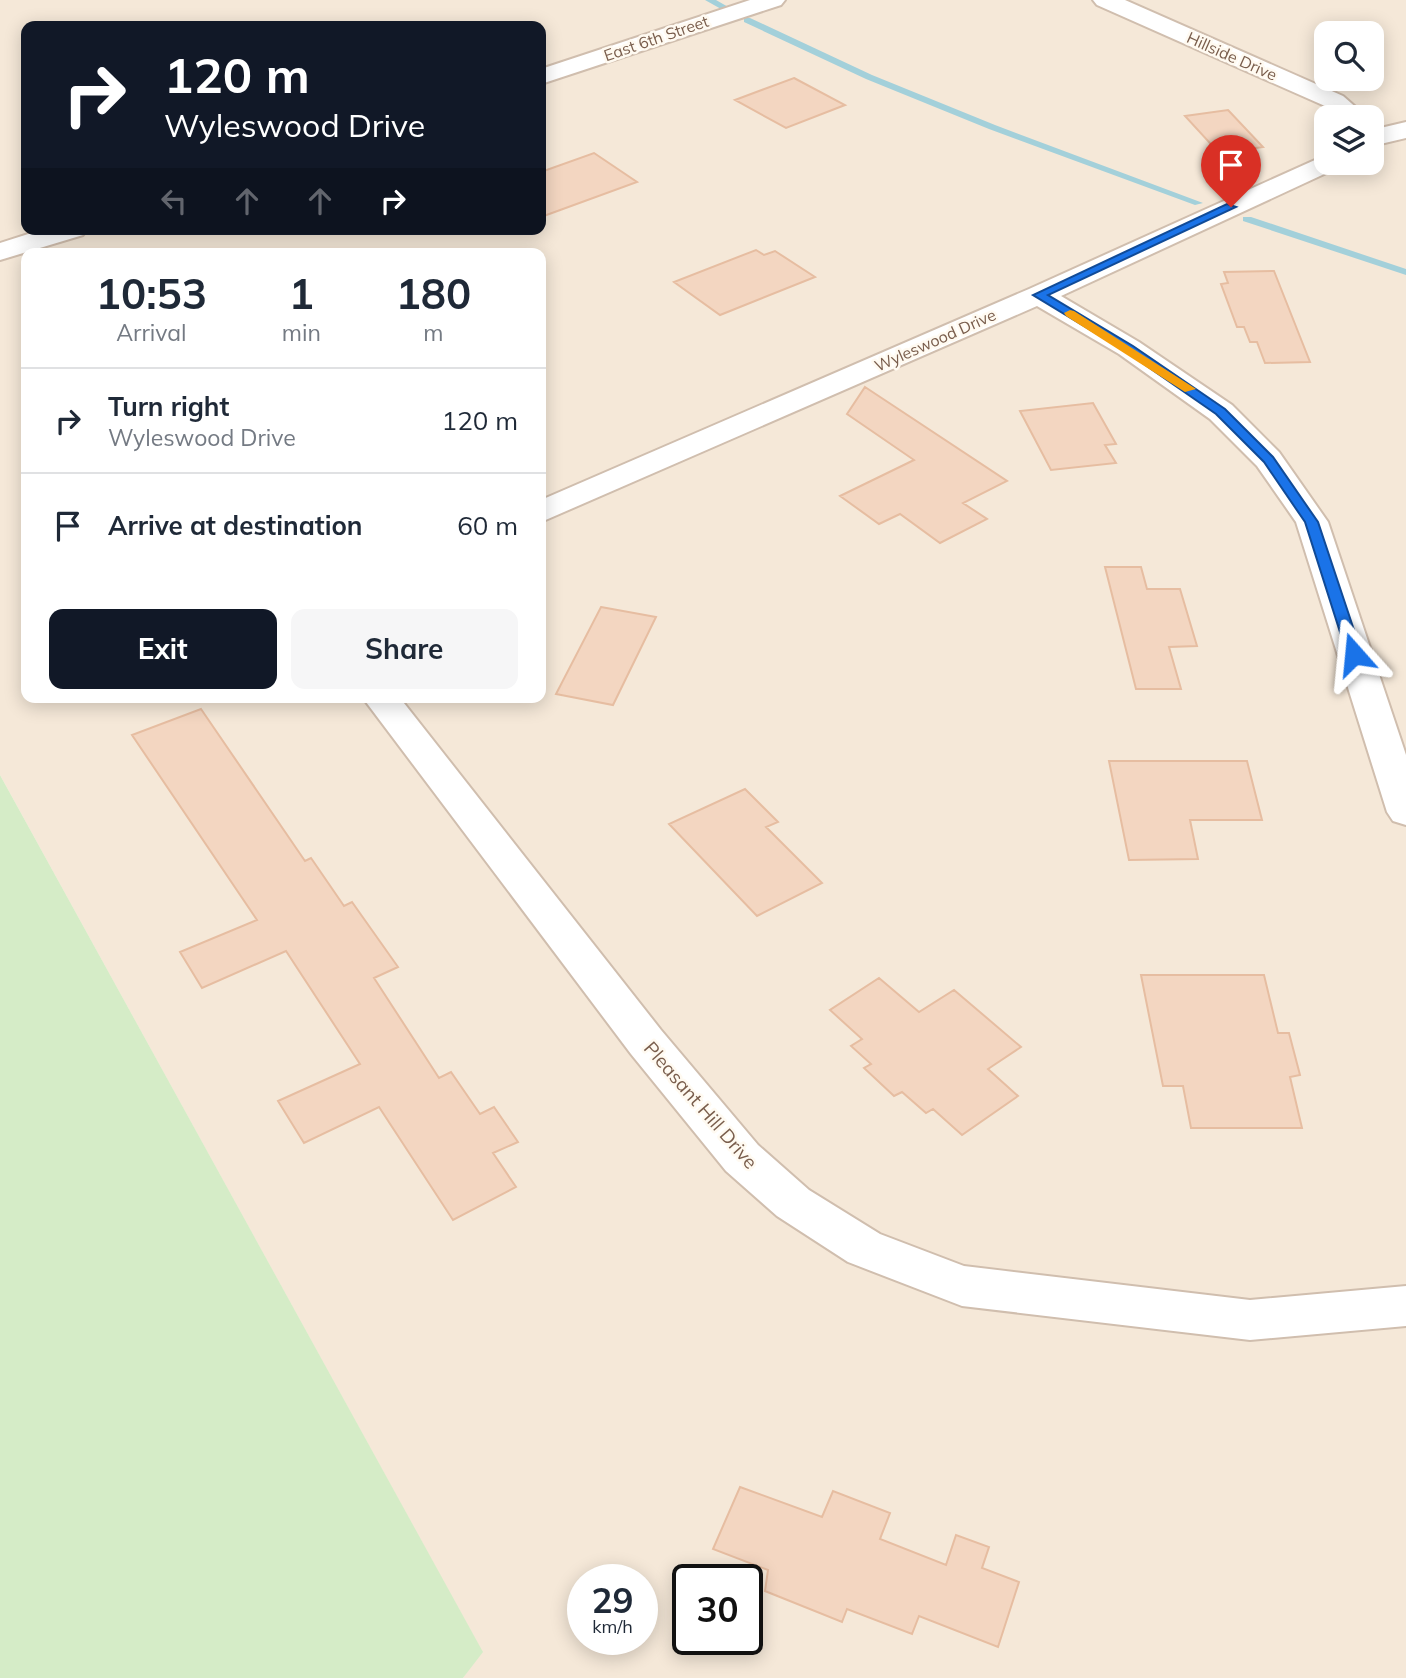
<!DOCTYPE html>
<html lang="en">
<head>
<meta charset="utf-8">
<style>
  :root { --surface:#fff; --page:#f6f6f7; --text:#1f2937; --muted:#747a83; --line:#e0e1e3; --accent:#111827 }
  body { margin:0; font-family:Mulish,sans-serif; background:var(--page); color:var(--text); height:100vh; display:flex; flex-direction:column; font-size:26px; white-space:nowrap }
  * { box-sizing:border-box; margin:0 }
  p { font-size:23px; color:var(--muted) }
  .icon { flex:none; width:38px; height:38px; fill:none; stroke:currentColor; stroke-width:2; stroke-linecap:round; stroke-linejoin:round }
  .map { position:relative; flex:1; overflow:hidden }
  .sheet { position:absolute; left:21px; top:248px; width:525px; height:455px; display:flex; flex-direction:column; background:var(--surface); border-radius:14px; box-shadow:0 4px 18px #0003 }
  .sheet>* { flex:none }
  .hud { position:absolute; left:21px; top:21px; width:525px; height:214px; border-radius:14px; box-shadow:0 4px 18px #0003; background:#111827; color:#fff; overflow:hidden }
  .tools { position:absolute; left:1314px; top:21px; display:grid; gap:14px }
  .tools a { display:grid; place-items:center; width:70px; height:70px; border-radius:14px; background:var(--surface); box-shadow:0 4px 18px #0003; font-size:35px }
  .speed { position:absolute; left:567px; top:1564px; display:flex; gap:14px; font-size:35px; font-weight:700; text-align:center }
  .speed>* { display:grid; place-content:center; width:91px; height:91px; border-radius:50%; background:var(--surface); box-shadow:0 4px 18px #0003; line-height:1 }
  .speed small { font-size:18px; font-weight:400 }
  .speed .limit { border:4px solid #111; border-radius:10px; background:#fff; color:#111 }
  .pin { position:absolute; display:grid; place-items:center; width:60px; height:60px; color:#fff; margin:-72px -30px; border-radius:50% 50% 50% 0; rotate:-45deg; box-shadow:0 0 7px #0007 }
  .pin .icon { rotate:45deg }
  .me { position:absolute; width:77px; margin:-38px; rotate:342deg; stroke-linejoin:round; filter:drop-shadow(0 0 5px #0008) }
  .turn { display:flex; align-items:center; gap:24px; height:147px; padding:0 28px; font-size:32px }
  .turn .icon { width:91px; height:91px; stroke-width:2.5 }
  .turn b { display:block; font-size:49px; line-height:60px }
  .lanes { display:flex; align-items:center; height:66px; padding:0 28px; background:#0003; justify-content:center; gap:35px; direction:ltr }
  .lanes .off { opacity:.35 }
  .eta { display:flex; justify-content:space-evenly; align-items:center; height:119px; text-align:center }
  .eta b { font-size:42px; font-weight:700; line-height:49px }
  .cta { display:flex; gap:14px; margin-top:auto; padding:14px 28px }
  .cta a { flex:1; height:80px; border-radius:14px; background:var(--accent); color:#fff; font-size:28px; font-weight:700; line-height:80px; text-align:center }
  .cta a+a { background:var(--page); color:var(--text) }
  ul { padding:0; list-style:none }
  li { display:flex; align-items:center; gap:21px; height:105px; padding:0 28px; border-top:2px solid var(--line) }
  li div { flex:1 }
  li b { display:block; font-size:26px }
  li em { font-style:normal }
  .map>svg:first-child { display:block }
  .residential { fill:#f5e8d8; fill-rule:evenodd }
  .green { fill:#d5ecc7 }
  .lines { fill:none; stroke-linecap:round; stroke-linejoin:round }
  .stream { fill:#a3d0da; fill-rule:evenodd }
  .building { fill:#f3d6c1; stroke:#e6bda1; stroke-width:2 }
  .minor-casing { stroke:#d0beae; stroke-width:4 }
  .minor { fill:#fff; fill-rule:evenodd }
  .route { fill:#1a73e8; stroke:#114b97; stroke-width:2 }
  .slow { fill:#f59e0b }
  .labels { text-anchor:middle; stroke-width:5; stroke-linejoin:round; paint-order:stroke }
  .far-street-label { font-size:16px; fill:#795d4c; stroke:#fffaf1 }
  .street-label { font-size:19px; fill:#795d4c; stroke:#fffaf1 }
</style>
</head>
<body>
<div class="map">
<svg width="1406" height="1678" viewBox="0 0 1406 1678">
  <rect width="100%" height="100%" fill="#fdf6ea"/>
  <path class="residential" d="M0 0H1406V1678H463L482 1651 0 775ZM26 26H541V229H26ZM1326 33H1372V79H1326ZM1326 117H1372V163H1326ZM26 254H541V698H26ZM583 1580H642V1640H583ZM688 1580H747V1640H688Z"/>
  <path class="green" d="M0 775 483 1652 463 1678H0Z"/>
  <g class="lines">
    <path class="stream" d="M705 0H716L737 12 730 14Z
      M744 18H750L872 75 995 125 1203 203 1195 205 989 129 866 79 744 22Z
      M1243 217H1251L1406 269V275L1243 221Z"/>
  </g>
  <path class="building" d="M794 78 845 105 786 128 735 100Z
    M1228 110 1263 147 1219 153 1185 116Z
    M594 153 637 182 541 217V172Z
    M756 250 764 255 775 251 815 277 720 315 674 282Z
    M1274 271 1310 362 1265 363 1257 342H1250L1244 327H1237L1221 284 1228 283 1224 272Z
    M865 387 1007 481 963 503 987 519 940 543 900 514 879 524 840 496 914 460 847 414Z
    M1093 403 1116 444 1105 445 1116 463 1051 470 1020 411Z
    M1105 567H1141L1147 589H1180L1197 646 1169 647 1181 689H1136Z
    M601 607 656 617 613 705 556 694Z
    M201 709 305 861 311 858 344 906 352 902 398 967 374 978 439 1078 451 1072 480 1114 494 1107 518 1142 493 1153 516 1187 453 1220 379 1107 304 1143 278 1101 360 1064 286 951 202 988 180 952 257 920 132 735Z
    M1109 761H1247L1262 820H1190L1198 859 1129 860Z
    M745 789 778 822 766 827 822 883 757 916 669 824Z
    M1141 975H1264L1278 1033H1289L1300 1075 1290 1077 1302 1128H1191L1183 1086H1163Z
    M879 978 919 1012 954 990 1021 1047 988 1069 1018 1096 962 1135 933 1109 926 1113 902 1092 894 1096 864 1068 871 1064 851 1046 862 1039 830 1010Z
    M740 1487 822 1517 833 1491 890 1513 880 1539 946 1565 956 1535 989 1547 982 1568 1019 1582 998 1647 919 1616 912 1634 847 1609 842 1622 765 1591 768 1570 713 1549Z"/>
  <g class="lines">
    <g class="minor-casing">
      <path id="minor" d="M750 0H785L781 5 541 84V69Z
        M1093 0H1125L1343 96 1367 117H1339L1325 106 1097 5Z
        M1406 122V138L1372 146V130Z
        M1326 155V163H1339L1335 169 1061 296 1139 342 1232 405 1279 452 1328 522 1406 755V825L1393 821 1387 812 1296 522 1257 466 1210 419 1119 354 1037 306 541 522V500L1029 289Z
        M44 229H87L83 235 0 260V243Z
        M363 698H400L661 1030 758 1145 809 1190 880 1234 964 1266 1250 1300 1406 1286V1326L1250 1340 962 1306 848 1262 777 1216 726 1171 631 1054Z"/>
    </g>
    <use href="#minor" class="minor"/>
  </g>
  <path class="route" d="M1227 204 1236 207 1048 295 1133 346 1225 409 1273 457 1318 522 1362 654 1360 657 1354 658 1347 654 1305 522 1264 462 1216 414 1125 351 1033 295Z"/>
  <path class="slow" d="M1070 310 1074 311 1196 389 1185 392 1066 316 1064 313Z"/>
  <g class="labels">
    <g class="far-street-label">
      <text transform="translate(656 38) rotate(-19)" y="6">East 6th Street</text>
      <text transform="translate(1232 56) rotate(24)" y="6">Hillside Drive</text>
      <text transform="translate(935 340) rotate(-24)" y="6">Wyleswood Drive</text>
    </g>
    <g class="street-label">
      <text transform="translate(701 1105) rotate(49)" y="7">Pleasant Hill Drive</text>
    </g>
  </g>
</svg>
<div class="tools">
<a><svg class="icon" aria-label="search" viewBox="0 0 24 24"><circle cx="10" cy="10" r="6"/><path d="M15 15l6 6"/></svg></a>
<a><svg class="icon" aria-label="layers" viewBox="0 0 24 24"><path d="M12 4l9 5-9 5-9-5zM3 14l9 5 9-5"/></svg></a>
</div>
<div class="speed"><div>29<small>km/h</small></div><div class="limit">30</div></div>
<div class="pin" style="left:1231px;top:207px;background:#d93025"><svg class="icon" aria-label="arrive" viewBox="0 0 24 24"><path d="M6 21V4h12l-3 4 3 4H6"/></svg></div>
<svg class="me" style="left:1354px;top:654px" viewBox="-20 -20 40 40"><path d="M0-17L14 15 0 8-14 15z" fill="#1a73e8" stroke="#fff" stroke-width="4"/></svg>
<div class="hud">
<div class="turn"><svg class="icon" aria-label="right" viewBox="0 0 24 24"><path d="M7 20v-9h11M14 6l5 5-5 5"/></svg><div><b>120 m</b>Wyleswood Drive</div></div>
<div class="lanes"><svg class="icon off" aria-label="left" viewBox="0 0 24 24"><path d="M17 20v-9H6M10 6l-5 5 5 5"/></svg><svg class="icon off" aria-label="ahead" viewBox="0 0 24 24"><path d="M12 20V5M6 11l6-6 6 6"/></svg><svg class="icon off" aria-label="ahead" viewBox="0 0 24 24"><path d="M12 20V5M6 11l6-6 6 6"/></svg><svg class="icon" aria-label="right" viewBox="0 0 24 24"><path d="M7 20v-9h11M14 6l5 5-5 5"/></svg></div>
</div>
<section class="sheet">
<div class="eta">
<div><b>10:53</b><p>Arrival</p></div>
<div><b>1</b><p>min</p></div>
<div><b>180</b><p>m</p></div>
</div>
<ul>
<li><svg class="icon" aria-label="right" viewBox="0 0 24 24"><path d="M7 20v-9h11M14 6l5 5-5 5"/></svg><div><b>Turn right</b><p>Wyleswood Drive</p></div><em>120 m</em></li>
<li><svg class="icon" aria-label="arrive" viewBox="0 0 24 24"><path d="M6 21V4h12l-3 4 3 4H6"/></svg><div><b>Arrive at destination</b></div><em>60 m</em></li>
</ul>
<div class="cta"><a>Exit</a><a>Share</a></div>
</section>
</div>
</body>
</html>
